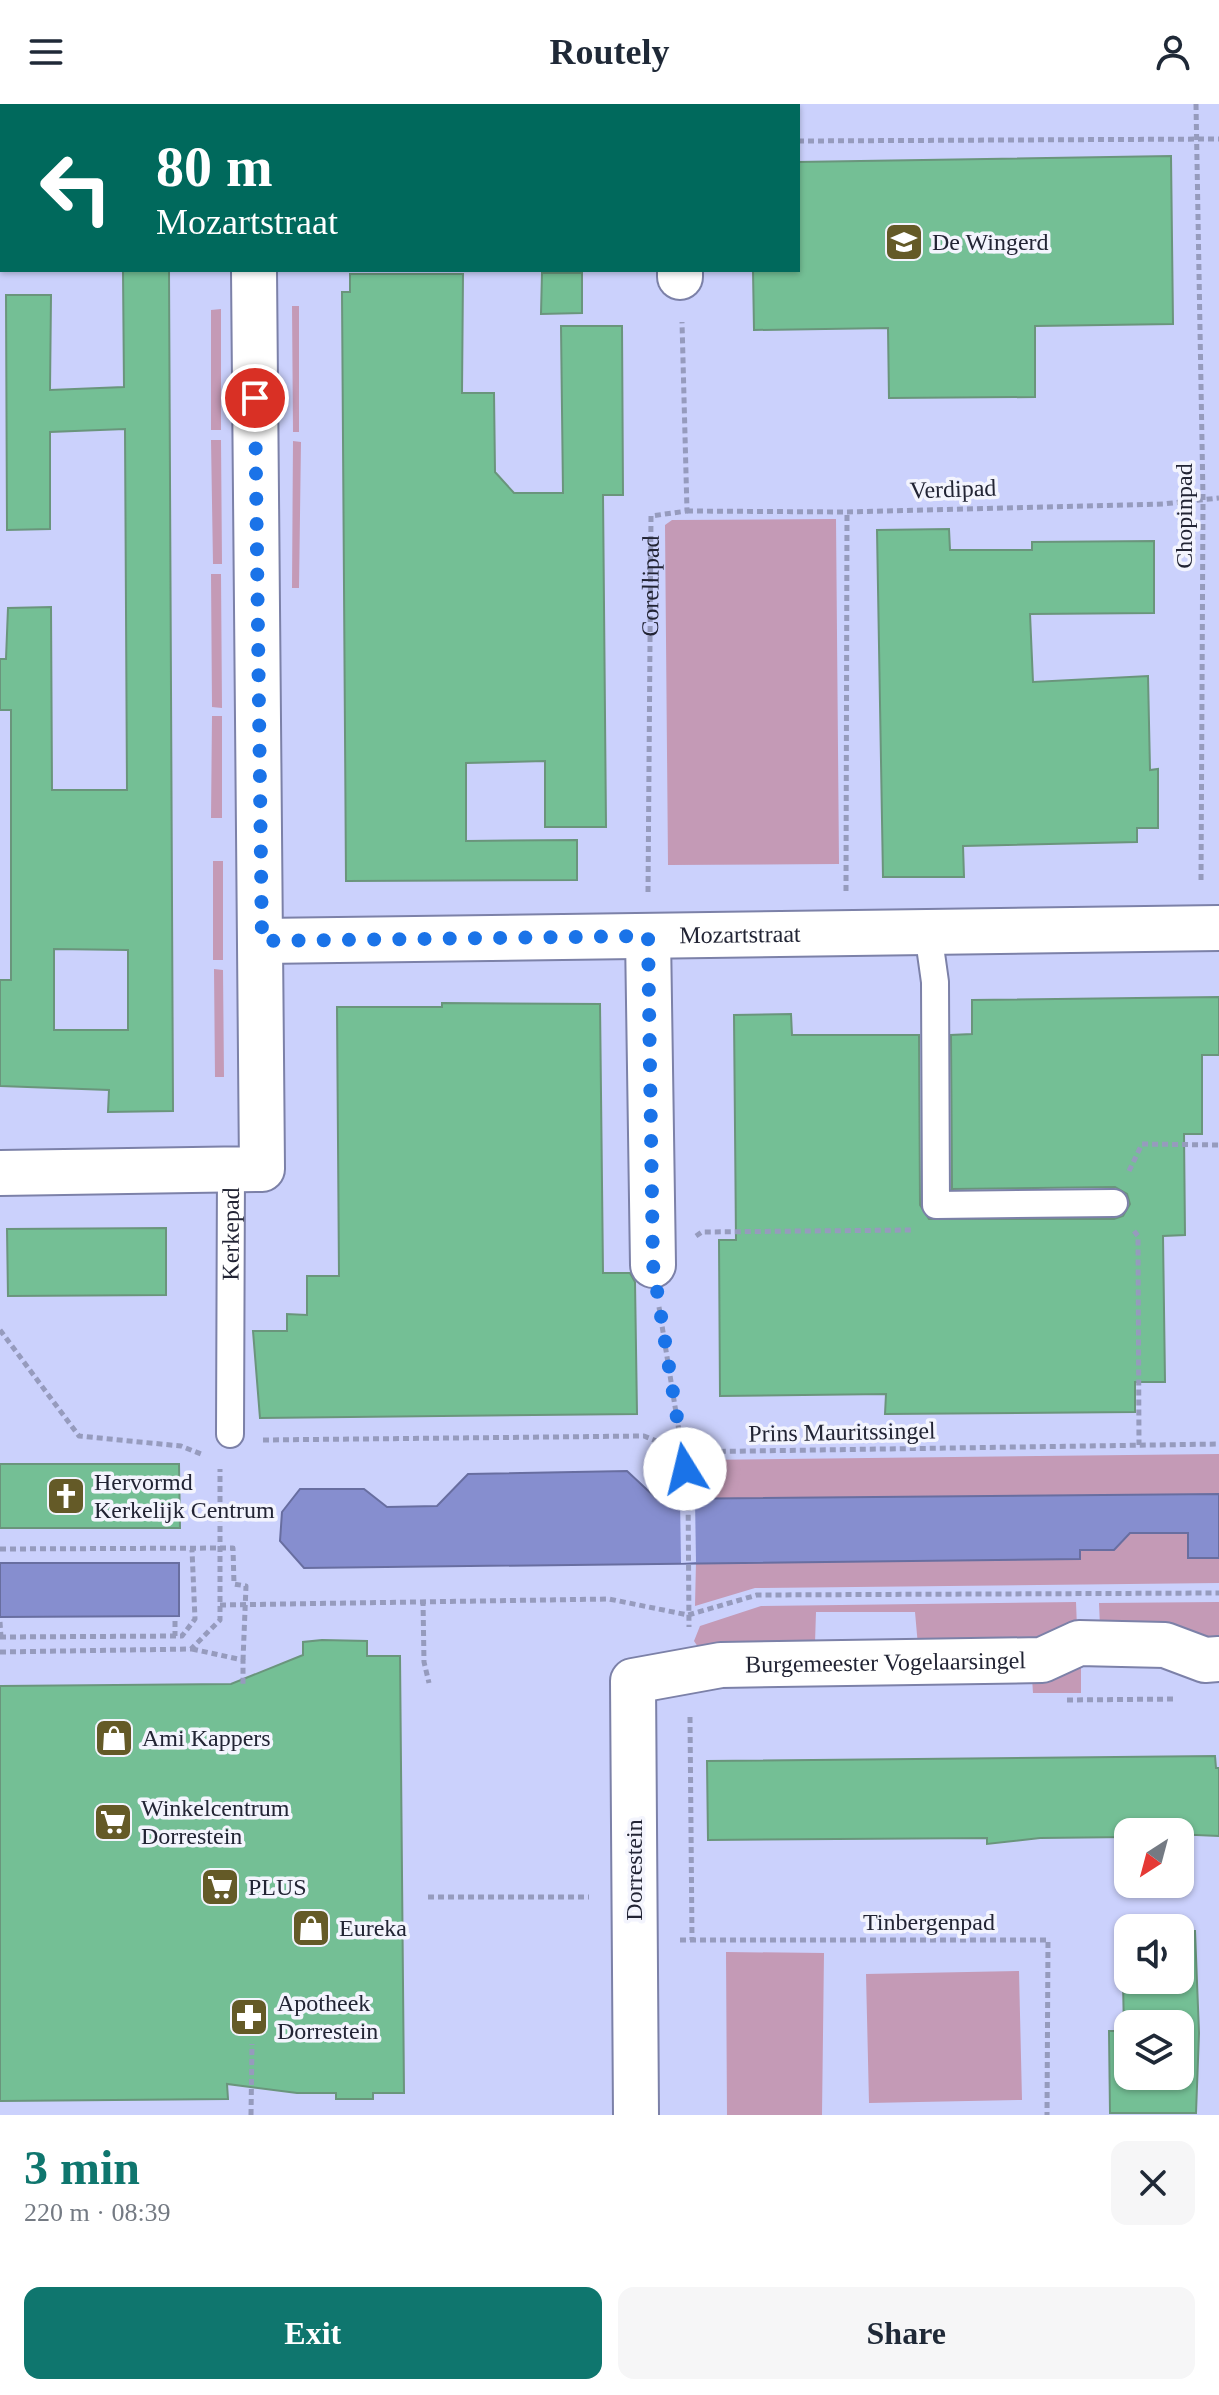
<!DOCTYPE html>
<html lang="en">
<head>
<meta charset="utf-8">
<style>
  :root { --surface:#fff; --page:#f6f6f7; --text:#1f2937; --muted:#747a83; --accent:#0f766e }
  body { margin:0; font-family:Georgia,serif; background:var(--page); color:var(--text); height:100vh; display:flex; flex-direction:column; font-size:30px; white-space:nowrap }
  * { box-sizing:border-box; margin:0 }
  p { font-size:26px; color:var(--muted) }
  .icon { flex:none; width:44px; height:44px; fill:none; stroke:currentColor; stroke-width:2; stroke-linecap:round; stroke-linejoin:round }
  .map { position:relative; height:2011px; overflow:hidden }
  .sheet { display:flex; flex-direction:column; background:var(--surface); flex:1 }
  .sheet>* { flex:none }
  .hud { position:absolute; left:0px; top:0px; width:800px; height:168px; box-shadow:0 2px 6px #0004; background:#00695c; color:#fff; overflow:hidden }
  .needle { width:52px; rotate:216deg }
  .controls { position:absolute; left:1114px; top:1714px; display:grid; gap:16px }
  .controls a { display:grid; place-items:center; width:80px; height:80px; border-radius:16px; background:var(--surface); box-shadow:0 2px 6px #0004; font-size:40px }
  .pin { position:absolute; display:grid; place-items:center; width:68px; height:68px; color:#fff; margin:-34px; border:4px solid #fff; border-radius:50%; box-shadow:0 2px 8px #0007 }
  .me { position:absolute; width:88px; margin:-44px; rotate:351deg; stroke-linejoin:round; filter:drop-shadow(0 0 6px #0008) }
  .turn { display:flex; align-items:center; gap:28px; height:168px; padding:0 24px; font-size:36px }
  .turn .icon { width:104px; height:104px; stroke-width:2.5 }
  .turn b { display:block; font-size:56px; line-height:68px }
  .round { display:grid; place-items:center; flex:none; width:84px; height:84px; border-radius:16px; background:var(--page) }
  .headline { display:flex; align-items:center; justify-content:space-between; height:136px; padding:0 24px }
  h1 { font-size:48px; font-weight:600; line-height:60px; color:var(--accent) }
  .cta { display:flex; gap:16px; margin-top:auto; padding:16px 24px }
  .cta a { flex:1; height:92px; border-radius:16px; background:var(--accent); color:#fff; font-size:32px; font-weight:600; line-height:92px; text-align:center }
  .cta a+a { background:var(--page); color:var(--text) }
  header { display:flex; justify-content:space-between; align-items:center; height:104px; padding:0 24px; background:var(--surface); font-size:36px; font-weight:600 }
  .map>svg:first-child { display:block }
  .green { fill:#c49ab6 }
  .water { fill:#868ecf; stroke:#686ea0; stroke-width:2 }
  .pier { fill:#cbd1fc }
  .building { fill:#74bf95; stroke:#6a957c; stroke-width:2; fill-rule:evenodd }
  .lines { fill:none; stroke-linecap:round; stroke-linejoin:round }
  .lane-casing { stroke:#7c81a8; stroke-width:30 }
  .street-casing { stroke:#7c81a8; stroke-width:48 }
  .path { stroke:#969bbd; stroke-width:5; stroke-dasharray:6 4; stroke-linecap:butt }
  .lane { stroke:#fff; stroke-width:26 }
  .street { stroke:#fff; stroke-width:44 }
  .route { stroke:#1a73e8; stroke-width:14; stroke-dasharray:0 25.2 }
  .labels { text-anchor:middle; stroke-width:7; stroke-linejoin:round; paint-order:stroke }
  .poi-label { font-size:24px; fill:#222434; stroke:#f3f4fd; text-anchor:start }
  .street-label { font-size:24px; fill:#222434; stroke:#f3f4fd }
</style>
</head>
<body>
<header><svg class="icon" aria-label="menu" viewBox="0 0 24 24"><path d="M4 6h16M4 12h16M4 18h16"/></svg>Routely<svg class="icon" aria-label="person" viewBox="0 0 24 24"><circle cx="12" cy="8" r="4"/><path d="M4 21q1-7 8-7t8 7"/></svg></header>
<div class="map">
<svg width="1219" height="2011" viewBox="0 0 1219 2011">
  <rect width="100%" height="100%" fill="#cbd1fc"/>
  <path class="green" d="M292 202H299V328H293Z
    M221 205V326H211V206Z
    M211 336H221L222 460H213Z
    M293 337 301 338 299 484H292Z
    M836 415 839 760 668 761 665 421 672 416Z
    M211 470H221L222 604 212 603Z
    M212 612H222V714H211Z
    M213 757H223V856H213Z
    M214 865 223 866 224 973H215Z
    M1219 1350V1390L695 1395V1356Z
    M1129 1429H1188V1454H1219V1479L755 1484 695 1502 696 1458 1079 1455 1080 1446H1114Z
    M1076 1498 1077 1524 1049 1535 918 1542 915 1508H816L815 1539 698 1543 694 1537 700 1522 761 1502Z
    M1219 1498V1538L1100 1523 1099 1499Z
    M1081 1558V1589H1033L1032 1574Z
    M726 1848 824 1849 822 2011H727Z
    M1019 1867 1022 1996 869 1999 866 1870Z"/>
  <path class="water" d="M627 1367 657 1395 1219 1390V1454H1188V1429H1130L1114 1446H1080V1455L304 1464 280 1437 282 1408 300 1385H364L387 1403 437 1402 468 1370Z
    M0 1459H179V1512L0 1513Z"/>
  <path class="pier" d="M680 1395H695L696 1458 681 1459Z"/>
  <path class="building" d="M1171 52 1173 220 1035 222V293L889 294 888 224 754 226 753 166H798V58Z
    M123 166H169L173 1007 108 1008 109 986 0 982V876H11V606H0V555H6L8 504 51 503 52 686H127L125 325 50 328V425L7 426 6 191H51L50 286 124 283ZM54 845 128 846V926H54Z
    M542 169H582V209L541 210Z
    M350 170H463L462 289H494L495 368 514 389H563L561 222H622L623 391H603L606 723H545V657L466 659V737L577 736V776L346 777 342 188H350Z
    M949 425 950 446H1032V438L1154 437V509L1030 510 1033 578 1148 572 1150 666 1158 665V724H1137V738L963 742 964 773H883L877 426Z
    M1219 893V951H1202V1030H1184L1185 1131 1163 1132 1165 1278H1135V1308L885 1310 886 1290 720 1292 719 1136H736L734 911 791 910 792 931H919L920 1101 929 1115H1114L1123 1112 1130 1100 1127 1090 1115 1083 952 1085 951 931 972 930V896Z
    M442 899 600 900 603 1169H630L635 1178 637 1310 260 1314 253 1227H287V1210L307 1211V1172H339L337 903H442Z
    M166 1124V1191L8 1192 7 1125Z
    M0 1360H179L180 1424H0Z
    M322 1536 367 1537V1552H400L404 1989H373V1995H336V1989H297L227 1980 228 1995 0 1997V1582L231 1580 303 1551V1538Z
    M1215 1652 1216 1664H1219V1732L1128 1728V1733L1040 1734 987 1740V1734L708 1736 707 1657Z
    M1180 1827H1195L1199 1929 1196 2009H1110L1109 1927H1124L1122 1828H1128V1876H1180ZM1128 1920H1180V1972H1128Z"/>
  <g class="lines">
    <g class="lane-casing">
      <g id="lane">
        <path d="M928 828 935 878 936 1101 1114 1099"/>
        <path id="s2" d="M230 1330 231 1066"/>
      </g>
    </g>
    <g class="street-casing">
      <g id="street">
        <path d="M251 0V2"/>
        <path d="M675 0V2"/>
        <path d="M680 166V173"/>
        <path d="M648 832 653 1161"/>
        <path id="s3" d="M262 837 1219 824"/>
        <path d="M0 1069 262 1065 254 166"/>
        <path id="s4" d="M636 2011 633 1577 721 1561 1042 1556 1079 1539 1165 1541 1205 1556 1219 1555"/>
      </g>
    </g>
    <g class="path">
      <path d="M1196 0 1203 394 1201 779"/>
      <path d="M798 37 1219 35"/>
      <path d="M687 407 847 408 1163 400 1219 394"/>
      <path d="M846 787 847 408"/>
      <path id="s1" d="M648 788 651 412 687 407 682 218"/>
      <path d="M1129 1067 1142 1040 1219 1041"/>
      <path d="M1134 1127 1138 1132 1139 1341"/>
      <path d="M696 1132 702 1128 912 1126"/>
      <path d="M659 1203 688 1383 689 1523"/>
      <path d="M0 1226 79 1332 181 1342 201 1350"/>
      <path d="M263 1336 644 1332 683 1348 1219 1340"/>
      <path d="M0 1445 233 1444 234 1480 246 1482 243 1556"/>
      <path d="M423 1496 424 1558 429 1579"/>
      <path d="M220 1501 609 1495 688 1511 757 1491 1219 1489"/>
      <path d="M175 1517V1532"/>
      <path d="M0 1518 1 1533"/>
      <path d="M0 1533 182 1532 195 1515 192 1446"/>
      <path d="M192 1545 243 1556V1583"/>
      <path d="M0 1548 191 1545 220 1516V1365"/>
      <path d="M1067 1596 1177 1595"/>
      <path d="M690 1613 692 1836"/>
      <path d="M428 1793H589"/>
      <path d="M680 1836H1048L1047 2011"/>
      <path d="M251 2011 252 1940"/>
    </g>
    <use href="#lane" class="lane"/>
    <use href="#street" class="street"/>
  </g>
  <g class="lines">
    <path class="route" d="M255 294 262 837 648 832 653 1161 685 1365"/>
  </g>
  <defs>
    <g id="school-square" transform="scale(2)"><rect x="-9" y="-9" width="18" height="18" rx="4" fill="#645a27" stroke="#f3f4fd"/><path d="M0-5L7-2L0 1L-7-2ZM-4 1L0 2.5L4 1V4Q0 6-4 4Z" fill="#fff"/></g>
    <g id="church-square" transform="scale(2)"><rect x="-9" y="-9" width="18" height="18" rx="4" fill="#645a27" stroke="#f3f4fd"/><path d="M-1.2-6h2.4v3.5h3.3v2.4h-3.3V6h-2.4V-.1h-3.3v-2.4h3.3Z" fill="#fff"/></g>
    <g id="shop-square" transform="scale(2)"><rect x="-9" y="-9" width="18" height="18" rx="4" fill="#645a27" stroke="#f3f4fd"/><path d="M-5-2.5h2.3a2.7 3.5 0 0 1 5.4 0H5L5.5 6h-11ZM-1.5-2.5h3a1.5 2.3 0 0 0-3 0Z" fill="#fff"/></g>
    <g id="supermarket-square" transform="scale(2)"><rect x="-9" y="-9" width="18" height="18" rx="4" fill="#645a27" stroke="#f3f4fd"/><path d="M-6-5.5h2.5l.6 2H6L4.5 2H-2.5L-4.4-4H-6ZM-1.5 3.2a1.3 1.3 0 1 0 .1 0ZM3 3.2a1.3 1.3 0 1 0 .1 0Z" fill="#fff"/></g>
    <g id="pharmacy-square" transform="scale(2)"><rect x="-9" y="-9" width="18" height="18" rx="4" fill="#645a27" stroke="#f3f4fd"/><path d="M-2-6h4v4h4v4h-4v4h-4v-4h-4v-4h4Z" fill="#fff"/></g>
  </defs>
  <g fill-rule="evenodd">
    <use href="#school-square" x="904" y="138"/>
    <use href="#church-square" x="66" y="1392"/>
    <use href="#shop-square" x="114" y="1634"/>
    <use href="#supermarket-square" x="113" y="1718"/>
    <use href="#supermarket-square" x="220" y="1783"/>
    <use href="#shop-square" x="311" y="1824"/>
    <use href="#pharmacy-square" x="249" y="1913"/>
  </g>
  <g class="labels">
    <g class="poi-label">
      <text x="932" y="146">De Wingerd</text>
      <text x="94" y="1386">Hervormd<tspan x="94" dy="28">Kerkelijk Centrum</tspan></text>
      <text x="142" y="1642">Ami Kappers</text>
      <text x="141" y="1712">Winkelcentrum<tspan x="141" dy="28">Dorrestein</tspan></text>
      <text x="248" y="1791">PLUS</text>
      <text x="339" y="1832">Eureka</text>
      <text x="277" y="1907">Apotheek<tspan x="277" dy="28">Dorrestein</tspan></text>
    </g>
    <g class="street-label">
      <text transform="translate(953 385) rotate(-2)" y="8">Verdipad</text>
      <text transform="translate(1184 412) rotate(-90)" y="8">Chopinpad</text>
      <text dy="8" stroke="none"><textPath href="#s1" startOffset="306">Corellipad</textPath></text>
      <text dy="8" stroke="none"><textPath href="#s3" startOffset="478">Mozartstraat</textPath></text>
      <text dy="8" stroke="none"><textPath href="#s2" startOffset="200">Kerkepad</textPath></text>
      <text transform="translate(842 1328) rotate(-1)" y="8">Prins Mauritssingel</text>
      <text dy="8" stroke="none"><textPath href="#s4" startOffset="688">Burgemeester Vogelaarsingel</textPath></text>
      <text transform="translate(634 1766) rotate(-90)" y="8">Dorrestein</text>
      <text x="929" y="1826">Tinbergenpad</text>
    </g>
  </g>
</svg>
<div class="controls">
<a><svg class="needle" viewBox="-14 -14 28 28"><path d="M0-13l5 13h-10z" fill="#e53935"/><path d="M0 13l5-13h-10z" fill="#747a83"/></svg></a>
<a><svg class="icon" aria-label="sound" viewBox="0 0 24 24"><path d="M4 9h4l5-4v14l-5-4H4zM17 9q2 3 0 6"/></svg></a>
<a><svg class="icon" aria-label="layers" viewBox="0 0 24 24"><path d="M12 4l9 5-9 5-9-5zM3 14l9 5 9-5"/></svg></a>
</div>
<div class="pin" style="left:255px;top:294px;background:#d93025"><svg class="icon" aria-label="arrive" viewBox="0 0 24 24"><path d="M6 21V4h12l-3 4 3 4H6"/></svg></div>
<svg class="me" style="left:685px;top:1365px" viewBox="-20 -20 40 40"><circle r="19" fill="#fff"/><path d="M0-13L10 11 0 6-10 11z" fill="#1a73e8"/></svg>
<div class="hud">
<div class="turn"><svg class="icon" aria-label="left" viewBox="0 0 24 24"><path d="M17 20v-9H6M10 6l-5 5 5 5"/></svg><div><b>80 m</b>Mozartstraat</div></div>
</div>
</div>
<section class="sheet">
<div class="headline"><div><h1>3 min</h1><p>220 m · 08:39</p></div><a class="round"><svg class="icon" aria-label="close" viewBox="0 0 24 24"><path d="M6 6l12 12M18 6L6 18"/></svg></a></div>
<div class="cta"><a>Exit</a><a>Share</a></div>
</section>
</body>
</html>
